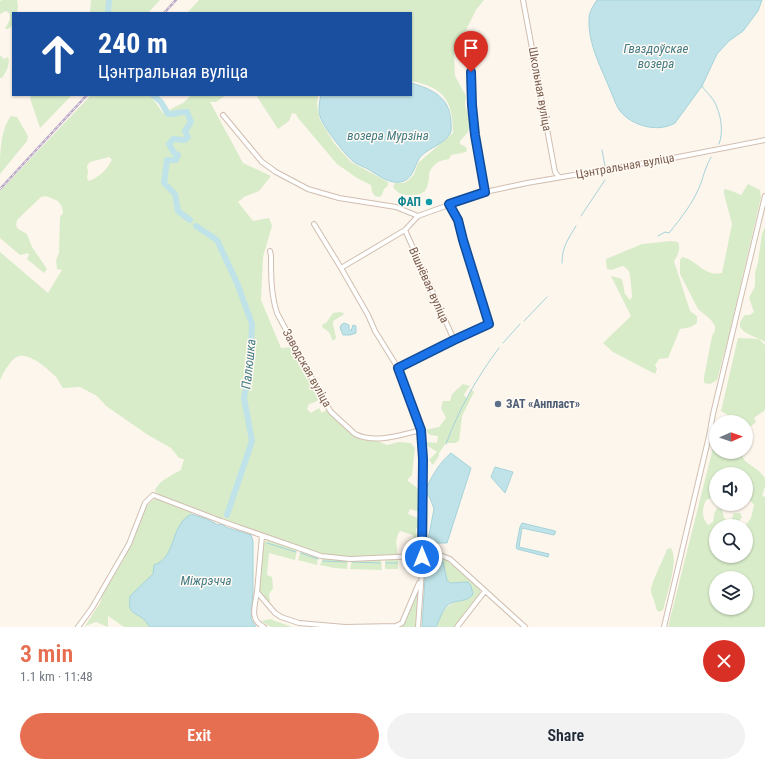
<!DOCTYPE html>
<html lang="en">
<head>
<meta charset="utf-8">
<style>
  :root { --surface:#fff; --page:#f2f2f3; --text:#1f2937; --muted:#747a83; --accent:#e76f51 }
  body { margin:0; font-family:"Roboto Condensed",sans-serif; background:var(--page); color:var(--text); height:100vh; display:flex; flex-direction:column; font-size:15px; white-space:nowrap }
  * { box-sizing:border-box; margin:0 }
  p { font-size:13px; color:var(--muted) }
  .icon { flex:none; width:22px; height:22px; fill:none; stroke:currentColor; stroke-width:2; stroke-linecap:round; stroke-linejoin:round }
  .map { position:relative; height:627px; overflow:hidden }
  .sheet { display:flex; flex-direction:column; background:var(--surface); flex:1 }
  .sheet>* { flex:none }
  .hud { position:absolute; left:12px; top:12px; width:400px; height:84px; border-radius:0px; box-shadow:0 1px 3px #0004; background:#1a4fa0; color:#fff; overflow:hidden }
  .needle { width:26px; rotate:88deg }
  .fabs { position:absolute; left:709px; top:415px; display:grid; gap:8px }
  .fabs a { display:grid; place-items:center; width:44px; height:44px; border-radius:50%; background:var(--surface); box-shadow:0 1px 3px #0004; font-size:20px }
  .pin { position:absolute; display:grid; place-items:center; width:34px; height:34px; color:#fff; margin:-41px -17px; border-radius:50% 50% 50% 0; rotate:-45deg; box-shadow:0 0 4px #0007 }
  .pin .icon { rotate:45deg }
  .me { position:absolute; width:44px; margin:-22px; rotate:0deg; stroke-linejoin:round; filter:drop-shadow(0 0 3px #0008) }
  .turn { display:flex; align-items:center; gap:14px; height:84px; padding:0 20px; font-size:18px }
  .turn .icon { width:52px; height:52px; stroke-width:2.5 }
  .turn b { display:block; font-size:28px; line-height:34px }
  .round { display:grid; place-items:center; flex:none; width:42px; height:42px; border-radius:21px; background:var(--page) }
  .summary { display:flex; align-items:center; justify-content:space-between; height:68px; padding:0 20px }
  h1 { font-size:24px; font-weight:600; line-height:30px; color:var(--accent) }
  .cta { display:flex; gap:8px; margin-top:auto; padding:8px 20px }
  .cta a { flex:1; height:46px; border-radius:24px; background:var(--accent); color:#fff; font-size:16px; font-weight:600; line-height:46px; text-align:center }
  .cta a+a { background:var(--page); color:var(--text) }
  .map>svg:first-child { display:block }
  .green { fill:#d8ecc9; fill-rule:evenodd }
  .water { fill:#bfe3e8; stroke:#a5d3da }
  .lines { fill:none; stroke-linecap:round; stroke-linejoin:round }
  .stream { stroke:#a5d3da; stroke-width:1 }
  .river { stroke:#bfe3e8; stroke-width:6 }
  .minor-casing { stroke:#d1beb0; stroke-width:6 }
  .minor { stroke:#fff; stroke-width:4 }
  .rail-casing { stroke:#b9a8c9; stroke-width:2.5 }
  .rail { stroke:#fffaf3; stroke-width:1; stroke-dasharray:3; stroke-linecap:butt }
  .route-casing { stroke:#114b97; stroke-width:10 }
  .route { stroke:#1a73e8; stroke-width:7 }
  .culture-dot { fill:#0f9aa8; stroke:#fffaf3; stroke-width:1.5 }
  .service-dot { fill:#5c6f8a; stroke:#fffaf3; stroke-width:1.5 }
  .labels { text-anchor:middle; stroke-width:3; stroke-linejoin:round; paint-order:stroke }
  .street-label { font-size:12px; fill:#7a5c4d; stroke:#fffaf3 }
  .culture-label { font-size:12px; font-weight:bold; fill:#0d838f; stroke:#fffaf3; text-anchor:end }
  .service-label { font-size:12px; font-weight:bold; fill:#4e5e75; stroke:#fffaf3; text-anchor:start }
  .water-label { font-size:13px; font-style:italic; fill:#437c86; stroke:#fffaf3 }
</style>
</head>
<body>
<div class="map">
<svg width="765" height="627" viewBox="0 0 765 627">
  <rect width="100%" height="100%" fill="#fdf6ec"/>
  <path class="green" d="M2 0H17L18 6 17 13H13V25L8 29H5L10 19V14L6 11 0 14V1Z
    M91 0H160L148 13H90Z
    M199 0H484L476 10 454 54 455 76 466 96 465 105 467 112 471 117V123L468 132 460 141V144L466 147 467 150 466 152 451 155 449 159C440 161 438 160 431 169 429 172 429 175 429 178 427 193 423 195 409 195 402 195 397 193 393 187L395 183H404L409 180 414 174 418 163 453 133C453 101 444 87 411 81V13H187Z
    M0 55 4 59 8 57C11 63 6 72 2 78H0Z
    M32 95H72L40 128 30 98Z
    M91 95H150L163 113 183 103 191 95H226L216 102H210L243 163 271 176 259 191 244 197 238 202 253 221 269 218 272 226 263 257 261 300 281 348 293 347 320 399 313 403 309 404 307 409 311 413 319 408 322 413 326 410 354 436 358 438 375 440 387 445 399 442 411 443 415 448 412 475 407 480 420 490V512L410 509 408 514 420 519V529L416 528 417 541 415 543 413 535 400 531C395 538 396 546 398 554L354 557 325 555 222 520 162 497 156 493 155 490C160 480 172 475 181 470L184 459 179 458 171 448 148 435 106 406 97 396 80 387 63 388C60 384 59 381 56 377 49 370 31 353 19 356 10 359 4 372 0 380V252L48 293 62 270 57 269 56 260 59 253 60 217 63 213 62 207 58 201 46 196 41 197 17 220 16 225 18 229 27 234 32 247 47 269 44 273 27 259 29 255 28 253 20 255 0 238V191ZM109 157 112 160C107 169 100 177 89 181L87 178 88 172 87 166 90 162Z
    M256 95H318L317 105 320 120 334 143 351 162 388 182C389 185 387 187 384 189L382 195 379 197 375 196 372 192 371 185 357 178 337 164 298 118 296 114 292 113 289 121 278 129Z
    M11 116 17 117 28 136 27 141 0 174C0 155 0 130 11 116Z
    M748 184 760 190 761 197 729 335 717 380 710 384 704 383V377L712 336 715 331V326L711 320 698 309 680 274V260L682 257C698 260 703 277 722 273L732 224 724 194V189L732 191 741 195Z
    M765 227V342C755 335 729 332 745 315H750L754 312 749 298 755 286V273L758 262 762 234Z
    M672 241 678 242C681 249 678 255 674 261L690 311 697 316V323L691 327 680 329 668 358 659 359 655 365 657 369 655 374 613 352 603 343 631 316 611 276 622 279 625 294 630 300 632 297C632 293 631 288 631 284 630 276 631 270 623 266L611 270 607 269 606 259 642 244Z
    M340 312 344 313 343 315 333 321V324L336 338 333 341 329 332 322 327 323 324 326 323 333 313Z
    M738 338 759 339 765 345V410L754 418 756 422 750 427 746 425V422H741L721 411Z
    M463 384 470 386 464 394 465 397 467 398 471 389 474 392 462 416 459 441 455 443H446L439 453V456L433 465 429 460 437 452 425 444V442L437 443 438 436 430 435 425 430 439 427 446 418 441 408 443 401H450L452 394Z
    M716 436V452H740L745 461 759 471 765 478V486L762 496 765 497V627H668ZM716 474H746V502L751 501 754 505 751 518 745 526 746 556H716V526H736L742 517 740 513H734L732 518 728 521 724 518 722 510 717 508 714 514 713 522 708 525C701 517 702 509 706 500L714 497 716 498ZM716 578H746V608H716Z
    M154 499H157L191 511V514C187 517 182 521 180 525 171 539 172 559 154 565V574L130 596 133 613 143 617 150 627H124L108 616V627L96 622 85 626 100 603 103 593 124 559 145 507Z
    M266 540 297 550 295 560 269 553 267 575 272 577 273 588 269 594 270 601 269 603 258 589 264 543Z
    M671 548C679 561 667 594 663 610L659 612 656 609C656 603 651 594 651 591 651 582 664 559 667 549Z
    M301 551 318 557 317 565 298 560Z
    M440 557 448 561 480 589V595L464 613 455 627H436C445 605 448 604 469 598L468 582 450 583 447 580 443 562Z
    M323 558 348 560 347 569 334 568 320 565Z
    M398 559V569H385V561L386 560Z
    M404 559 418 560 420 563V569H404Z
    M352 560H381L382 570 350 569Z
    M416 595 418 596 416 627H402Z
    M270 619 292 627H271L261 621Z"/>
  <path class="water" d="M597 0H762L758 11 743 31 729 41 717 54 702 86 675 123C658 133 632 126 620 111 616 106 614 98 611 92 602 69 588 45 589 19 589 12 593 6 597 0Z
    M411 83C432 89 450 97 451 122 451 126 452 130 450 134 444 144 429 148 421 156 415 163 414 177 404 181 391 186 378 175 368 169 364 167 358 165 354 162 346 156 325 129 321 119 318 112 319 102 321 95H411Z
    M344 323 349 325V329L351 331 353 325 356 326V333L350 335H343L340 328 341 325Z
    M451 453 471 468 447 543H437L428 540 434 509 430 498 425 492C430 478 440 462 451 453Z
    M495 467 513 472 505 493 491 477Z
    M191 514 207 519 218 525 220 524 224 525 225 527 251 535 253 541V592L251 619 256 627H150C147 624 145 619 141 617 129 610 129 611 130 596L153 574 154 565C172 559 171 539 180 525 182 520 187 517 191 514Z
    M522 523 555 531 556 532 554 535 522 528 519 547 549 554 548 557 517 549 516 547 520 527Z
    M429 558 440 559 443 562 447 580 450 583 468 582 471 586 473 594C468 603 453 599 447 606 442 611 439 621 436 627H422L426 561Z"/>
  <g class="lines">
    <path class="stream" d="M702 86C705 91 711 96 714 101 721 114 724 131 719 144
      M602 150 605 166
      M581 216 605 180
      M658 236 665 232 669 233C681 218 694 202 701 183 704 174 706 166 711 157
      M562 263C562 247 568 239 576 226
      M524 321 547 297
      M503 343 520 324
      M446 444C459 409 477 377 499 348
      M267 543 296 552
      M300 553 318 559
      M323 561 346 562
      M352 562 380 563
      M386 563H397
      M405 563H416"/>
    <path class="river" d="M108 13 109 0
      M153 95 161 102 168 114C175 115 180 111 187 112L191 122 185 131 188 137 185 140 173 139 169 144 174 153 178 155 176 160H167L164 183 175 194 178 211 190 220
      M196 226 217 240 237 283 252 324 250 367 244 398 252 441 227 515"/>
    <g class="minor-casing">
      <path id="minor" d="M523 0 555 172 559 177
        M471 72 472 105 475 135 485 192
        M223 115 262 162 276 172 308 189 339 198 396 207 418 216
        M314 224 341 268
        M405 230 454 340
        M270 251 271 256C271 275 271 295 277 313L323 399 331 412 355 434C375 444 400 435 421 430
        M398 368 454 340 489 324 463 240 458 220 449 204
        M262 536 257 592 275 613 281 617 299 623 345 627 396 626 402 623 419 583
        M257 592C255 606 249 620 264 627
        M78 627 92 608 129 544 145 503 153 495 221 521 321 556 350 559 440 555 450 559 525 627
        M418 627 423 557V459L421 430 398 368 375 331 368 315 341 268 405 230 418 216 485 192 527 183 668 159 765 140
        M457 627 485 591
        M664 627 709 436 713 414 765 196"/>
    </g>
    <use href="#minor" class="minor"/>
    <g class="rail-casing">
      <path id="rail" d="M164 13 176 0
        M0 189 87 95"/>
    </g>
    <use href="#rail" class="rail"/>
  </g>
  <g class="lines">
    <g class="route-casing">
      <path id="route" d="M422 557 423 459 421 430 398 368 454 340 489 324 463 240 458 220 449 204 485 192 475 135 472 105 471 72"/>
    </g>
    <use href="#route" class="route"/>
  </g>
  <circle class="culture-dot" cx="429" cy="202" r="4"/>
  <circle class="service-dot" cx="498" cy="404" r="4"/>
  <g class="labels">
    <g class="street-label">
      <text transform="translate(540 89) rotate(80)" y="4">Школьная вуліца</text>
      <text transform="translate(625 166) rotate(-10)" y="4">Цэнтральная вуліца</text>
      <text transform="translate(429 285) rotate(66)" y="4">Вішнёвая вуліца</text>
      <text transform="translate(307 368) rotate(61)" y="4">Заводская вуліца</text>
    </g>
    <g class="culture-label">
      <text x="421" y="206">ФАП</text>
    </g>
    <g class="service-label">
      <text x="506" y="408">ЗАТ «Анпласт»</text>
    </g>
    <g class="water-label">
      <text x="656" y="53">Гваздоўскае<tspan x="656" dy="15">возера</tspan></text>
      <text x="388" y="140">возера Мурзіна</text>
      <text transform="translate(248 364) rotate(-84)" y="5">Палюшка</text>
      <text x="206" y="585">Міжрэчча</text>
    </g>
  </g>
</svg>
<div class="fabs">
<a><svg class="needle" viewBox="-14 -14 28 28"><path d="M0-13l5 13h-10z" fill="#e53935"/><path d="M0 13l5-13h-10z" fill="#747a83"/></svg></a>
<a><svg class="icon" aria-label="sound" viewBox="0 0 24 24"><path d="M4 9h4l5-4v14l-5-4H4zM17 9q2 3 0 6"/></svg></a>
<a><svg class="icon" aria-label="search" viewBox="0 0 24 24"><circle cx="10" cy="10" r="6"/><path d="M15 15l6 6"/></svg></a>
<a><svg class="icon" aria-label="layers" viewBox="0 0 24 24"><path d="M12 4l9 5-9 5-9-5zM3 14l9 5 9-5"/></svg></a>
</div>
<div class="pin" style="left:471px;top:72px;background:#d93025"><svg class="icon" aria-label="arrive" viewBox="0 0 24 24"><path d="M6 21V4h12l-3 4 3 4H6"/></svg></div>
<svg class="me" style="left:422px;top:557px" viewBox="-20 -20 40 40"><circle r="17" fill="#1a73e8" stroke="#fff" stroke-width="3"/><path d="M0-11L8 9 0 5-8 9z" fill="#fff"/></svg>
<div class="hud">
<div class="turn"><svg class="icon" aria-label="ahead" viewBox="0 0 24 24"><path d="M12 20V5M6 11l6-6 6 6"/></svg><div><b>240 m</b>Цэнтральная вуліца</div></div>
</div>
</div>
<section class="sheet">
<div class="summary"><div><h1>3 min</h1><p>1.1 km · 11:48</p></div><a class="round" style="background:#d93025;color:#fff"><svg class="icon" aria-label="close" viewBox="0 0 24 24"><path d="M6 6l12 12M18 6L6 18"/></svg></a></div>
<div class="cta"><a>Exit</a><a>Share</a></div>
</section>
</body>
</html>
